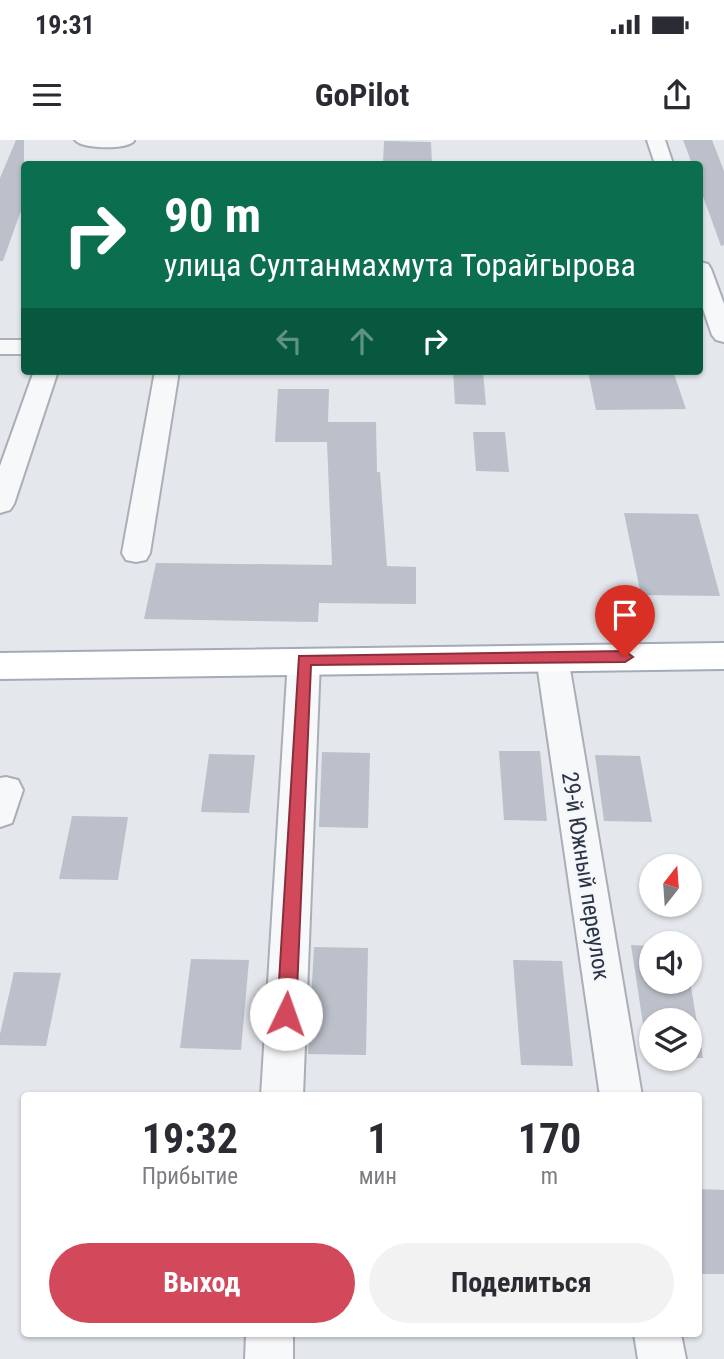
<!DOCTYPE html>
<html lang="ru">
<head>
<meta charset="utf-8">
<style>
  :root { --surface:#fff; --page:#f2f2f3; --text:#2b2b33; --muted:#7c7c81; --accent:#d1495b }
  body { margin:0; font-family:"Roboto Condensed",sans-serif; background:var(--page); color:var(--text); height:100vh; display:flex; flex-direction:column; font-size:26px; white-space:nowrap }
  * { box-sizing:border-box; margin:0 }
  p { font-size:23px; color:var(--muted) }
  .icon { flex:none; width:38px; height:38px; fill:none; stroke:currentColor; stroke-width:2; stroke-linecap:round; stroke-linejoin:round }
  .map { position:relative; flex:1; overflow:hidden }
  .details { position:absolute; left:21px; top:952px; width:681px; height:245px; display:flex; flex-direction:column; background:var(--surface); border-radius:7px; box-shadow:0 2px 5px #0004 }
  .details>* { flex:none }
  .guide { position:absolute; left:21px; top:21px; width:682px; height:214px; border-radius:7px; box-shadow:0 2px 5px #0004; background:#0b6e4f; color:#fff; overflow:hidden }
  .needle { width:46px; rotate:17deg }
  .buttons { position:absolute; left:639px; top:714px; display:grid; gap:14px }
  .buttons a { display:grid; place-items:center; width:63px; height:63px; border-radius:50%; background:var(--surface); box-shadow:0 2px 5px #0004; font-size:35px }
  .pin { position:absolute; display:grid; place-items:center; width:60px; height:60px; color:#fff; margin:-72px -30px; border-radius:50% 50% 50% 0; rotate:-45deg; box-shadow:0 0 7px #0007 }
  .pin .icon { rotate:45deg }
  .me { position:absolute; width:77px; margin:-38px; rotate:3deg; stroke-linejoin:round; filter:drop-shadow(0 0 5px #0008) }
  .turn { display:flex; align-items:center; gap:24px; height:147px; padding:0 28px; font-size:32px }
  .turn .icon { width:91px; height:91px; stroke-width:2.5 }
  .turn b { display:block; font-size:49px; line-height:60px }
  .lanes { display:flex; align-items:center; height:66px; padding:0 28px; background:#0003; justify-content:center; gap:35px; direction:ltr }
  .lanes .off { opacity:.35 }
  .eta { display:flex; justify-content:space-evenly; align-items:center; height:119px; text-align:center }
  .eta b { font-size:42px; font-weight:700; line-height:49px }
  .cta { display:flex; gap:14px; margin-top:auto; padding:14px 28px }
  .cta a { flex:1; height:80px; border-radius:42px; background:var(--accent); color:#fff; font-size:28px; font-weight:700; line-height:80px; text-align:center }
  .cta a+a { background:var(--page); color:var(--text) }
  .status { display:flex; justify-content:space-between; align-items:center; height:49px; padding:0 35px; background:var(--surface); direction:ltr }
  .status svg { height:19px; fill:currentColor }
  header { display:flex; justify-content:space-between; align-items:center; height:91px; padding:0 28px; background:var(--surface); font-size:32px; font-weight:700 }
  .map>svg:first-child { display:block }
  .building { fill:#bbc0ca }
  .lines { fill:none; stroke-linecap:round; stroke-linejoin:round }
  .minor-casing { stroke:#a9aeb7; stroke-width:4 }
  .major-casing { stroke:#a3abb8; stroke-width:4 }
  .minor { fill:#f7f8fa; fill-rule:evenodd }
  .major { fill:#fff; fill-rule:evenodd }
  .route { fill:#d1495b; stroke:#882f3b; stroke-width:2 }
  .labels { text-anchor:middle; stroke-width:5; stroke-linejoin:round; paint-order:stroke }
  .street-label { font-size:23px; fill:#2b3445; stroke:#f4f6f9 }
</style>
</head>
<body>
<div class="status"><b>19:31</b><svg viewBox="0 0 49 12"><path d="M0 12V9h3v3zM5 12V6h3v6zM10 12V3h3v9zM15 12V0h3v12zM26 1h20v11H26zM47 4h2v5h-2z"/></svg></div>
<header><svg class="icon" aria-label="menu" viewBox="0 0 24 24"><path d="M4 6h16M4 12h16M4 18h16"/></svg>GoPilot<svg class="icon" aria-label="share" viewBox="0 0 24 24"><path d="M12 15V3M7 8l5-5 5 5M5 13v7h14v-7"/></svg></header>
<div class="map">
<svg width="724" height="1219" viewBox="0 0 724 1219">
  <rect width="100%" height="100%" fill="#e4e7ec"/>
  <path class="building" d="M16 0H24V62L3 121H0V38Z
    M683 0H712L724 31V105L721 106 700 48V24H692Z
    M384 1 431 2 432 24H383Z
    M453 231H483L486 265 455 264Z
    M588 231H673L686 269 596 270Z
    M278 249H329L328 282H376L377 332H380L387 426 416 427V464L319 463 318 482 144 479 156 423 332 425 327 302H275Z
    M473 292H505L509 332 476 331Z
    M624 373 698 374 720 456 641 455Z
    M499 611H540L547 681 504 680Z
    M322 612 370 613 368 688 319 687Z
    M209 614 255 615 249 673 201 672Z
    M595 615 640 616 652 682 604 681Z
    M72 676 128 677 118 740 59 739Z
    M631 805 651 806V842L690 841 703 918H690V880H651V917H648Z
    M314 807 368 808 366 915 308 914Z
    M191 819 249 820 241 910 180 908Z
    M513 820 562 821 573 926 521 925Z
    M14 832 61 833 46 906 0 905V894Z
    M698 1049 724 1050V1134H698Z"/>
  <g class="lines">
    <g class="minor-casing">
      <path id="minor" d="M75 0H134V1C127 10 82 9 75 0Z
        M647 0H665L673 24H655Z
        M700 122 708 124 711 129 724 164V202L716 200 712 195 700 160Z
        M0 200H24V214H0Z
        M34 231H58L14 364 10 370 0 373V326Z
        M155 231H179L150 413 146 420 136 422 126 420 122 413Z
        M552 506 563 509 568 517 642 956H600L536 517 541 509Z
        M304 509 315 512 320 520 303 956H261L288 520 293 512Z
        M6 637 18 640 23 650 12 683 0 687V638Z
        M246 1194H293V1219H245Z
        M634 1194H681L686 1219H638Z"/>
    </g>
    <g class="major-casing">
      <path id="major" d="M724 503V529L0 539V513Z"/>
    </g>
    <use href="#minor" class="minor"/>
    <use href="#major" class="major"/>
  </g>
  <path class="route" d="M625 511 633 517 625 522 311 525 296 874 293 880 286 882 280 880 277 874 299 516Z"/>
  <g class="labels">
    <g class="street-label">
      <text transform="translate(586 736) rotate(81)" y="8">29-й Южный переулок</text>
    </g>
  </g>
</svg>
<div class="buttons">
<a><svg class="needle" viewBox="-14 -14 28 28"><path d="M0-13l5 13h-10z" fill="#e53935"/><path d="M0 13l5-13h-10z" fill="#7c7c81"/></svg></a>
<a><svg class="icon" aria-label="sound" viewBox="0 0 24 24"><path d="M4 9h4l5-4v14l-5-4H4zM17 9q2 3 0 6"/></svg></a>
<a><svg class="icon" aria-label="layers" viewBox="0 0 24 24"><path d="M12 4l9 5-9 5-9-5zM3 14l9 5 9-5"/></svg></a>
</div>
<div class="pin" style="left:625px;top:517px;background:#d93025"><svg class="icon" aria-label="arrive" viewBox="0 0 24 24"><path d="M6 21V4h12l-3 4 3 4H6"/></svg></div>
<svg class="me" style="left:286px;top:874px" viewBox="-20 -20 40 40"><circle r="19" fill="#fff"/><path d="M0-13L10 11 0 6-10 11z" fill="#d1495b"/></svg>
<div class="guide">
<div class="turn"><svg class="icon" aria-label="right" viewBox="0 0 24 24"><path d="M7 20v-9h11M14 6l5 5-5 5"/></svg><div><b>90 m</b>улица Султанмахмута Торайгырова</div></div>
<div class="lanes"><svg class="icon off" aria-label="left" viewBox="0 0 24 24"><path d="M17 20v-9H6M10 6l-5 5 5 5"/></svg><svg class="icon off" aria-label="ahead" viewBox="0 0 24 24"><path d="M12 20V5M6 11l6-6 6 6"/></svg><svg class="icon" aria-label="right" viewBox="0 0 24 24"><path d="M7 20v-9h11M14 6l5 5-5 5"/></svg></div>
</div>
<section class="details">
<div class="eta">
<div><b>19:32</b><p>Прибытие</p></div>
<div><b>1</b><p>мин</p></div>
<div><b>170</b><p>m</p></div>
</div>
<div class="cta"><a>Выход</a><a>Поделиться</a></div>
</section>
</div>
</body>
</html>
